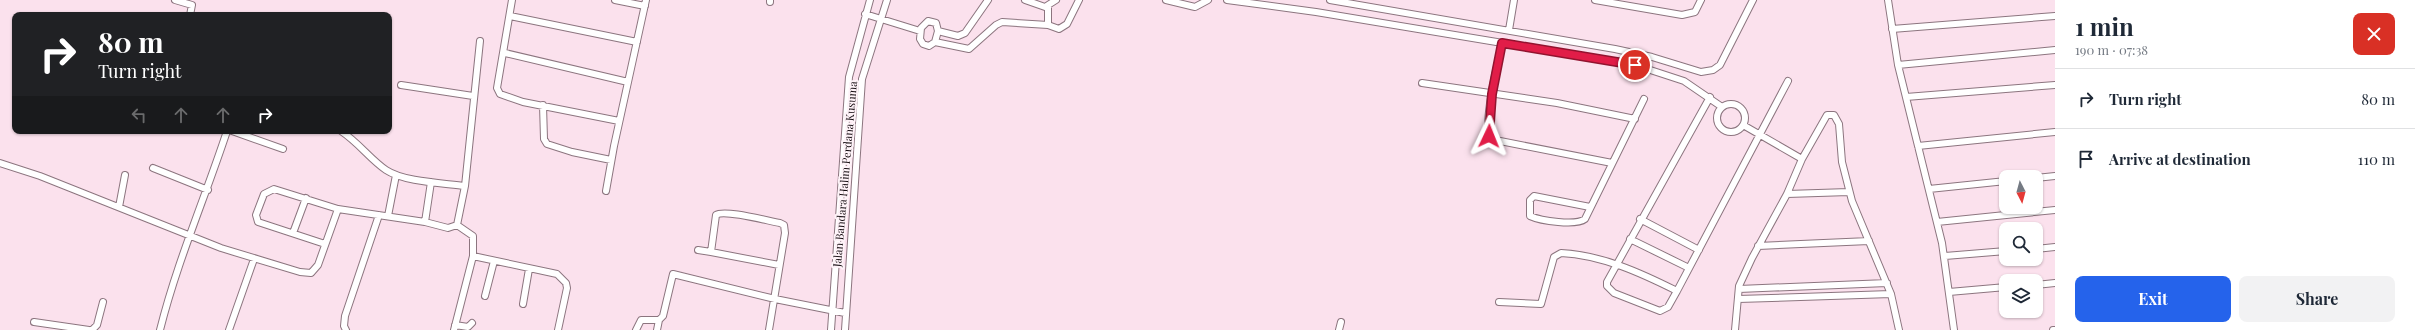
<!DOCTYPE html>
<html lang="en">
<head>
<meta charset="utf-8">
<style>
  :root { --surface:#fff; --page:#f2f2f3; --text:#1f2937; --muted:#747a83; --line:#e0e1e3; --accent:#2563eb }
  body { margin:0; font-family:"Playfair Display",serif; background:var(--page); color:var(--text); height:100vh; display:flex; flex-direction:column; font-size:15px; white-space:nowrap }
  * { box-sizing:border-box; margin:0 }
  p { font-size:13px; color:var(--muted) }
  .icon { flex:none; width:22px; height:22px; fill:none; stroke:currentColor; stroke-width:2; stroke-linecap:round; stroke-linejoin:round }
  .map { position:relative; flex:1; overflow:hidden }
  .details { display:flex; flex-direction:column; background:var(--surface); width:360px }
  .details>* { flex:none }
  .top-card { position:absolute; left:12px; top:12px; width:380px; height:122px; border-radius:8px; box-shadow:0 1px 3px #0004; background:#202124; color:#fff; overflow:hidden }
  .needle { width:26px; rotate:174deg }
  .tools { position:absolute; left:1999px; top:170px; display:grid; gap:8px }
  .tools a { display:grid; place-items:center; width:44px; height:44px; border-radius:8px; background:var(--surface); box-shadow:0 1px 3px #0004; font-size:20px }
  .pin { position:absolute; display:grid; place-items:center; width:34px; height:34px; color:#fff; margin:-17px; border:2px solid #fff; border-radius:50%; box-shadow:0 1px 4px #0007 }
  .me { position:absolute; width:44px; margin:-22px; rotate:2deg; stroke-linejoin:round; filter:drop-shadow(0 0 3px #0008) }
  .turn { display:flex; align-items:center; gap:14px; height:84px; padding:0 20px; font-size:18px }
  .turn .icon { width:52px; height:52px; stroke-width:2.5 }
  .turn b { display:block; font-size:28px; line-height:34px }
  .lanes { display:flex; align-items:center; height:38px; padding:0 20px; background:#0003; justify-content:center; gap:20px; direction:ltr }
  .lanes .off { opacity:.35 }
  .round { display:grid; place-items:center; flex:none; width:42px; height:42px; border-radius:8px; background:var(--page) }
  .headline { display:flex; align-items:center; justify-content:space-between; height:68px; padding:0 20px }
  h1 { font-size:24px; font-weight:700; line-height:30px }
  .action { display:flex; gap:8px; margin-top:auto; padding:8px 20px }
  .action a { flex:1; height:46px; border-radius:8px; background:var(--accent); color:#fff; font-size:16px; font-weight:700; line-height:46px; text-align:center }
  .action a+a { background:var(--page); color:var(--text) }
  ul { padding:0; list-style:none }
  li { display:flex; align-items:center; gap:12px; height:60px; padding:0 20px; border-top:1px solid var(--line) }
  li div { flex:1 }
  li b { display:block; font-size:15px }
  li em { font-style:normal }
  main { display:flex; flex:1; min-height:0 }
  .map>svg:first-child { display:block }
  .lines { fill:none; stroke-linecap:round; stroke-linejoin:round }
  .street-casing { stroke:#8c757f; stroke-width:8 }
  .street { stroke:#fff; stroke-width:6 }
  .route-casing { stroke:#92132f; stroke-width:10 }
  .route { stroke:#e11d48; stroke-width:7 }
  .labels { text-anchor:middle; stroke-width:4; stroke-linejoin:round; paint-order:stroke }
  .street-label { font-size:11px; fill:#150d11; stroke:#fef3f8 }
</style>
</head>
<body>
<main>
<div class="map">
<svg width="2055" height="330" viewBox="0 0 2055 330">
  <rect width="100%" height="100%" fill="#fbe1ed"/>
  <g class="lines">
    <g class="street-casing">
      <path id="street" d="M175 0 192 5 190 15
        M512 0 497 88 500 94 523 102 619 121
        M615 0 645 6
        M1025 0 1045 7 1056 0
        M1166 0 1195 7 1208 0
        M1227 0 1316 12 1635 65 1684 81 1722 107
        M1330 0 1615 49 1652 57 1701 72 1713 70 1720 65 1753 0
        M1595 0 1682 15 1695 12 1701 0
        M1888 0 1898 65 1942 243 1954 330
        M770 2V0
        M865 14 920 31
        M510 16 637 42
        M928 21 936 23 938 31 935 42 929 46 923 44 920 39 921 28Z
        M1048 25V6
        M1892 29 2055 16
        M1509 30 1514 0
        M938 31 958 36 965 33 988 0
        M935 42 969 49 996 25 1002 22 1048 25 1059 29 1067 24 1079 0
        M1502 43C1498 64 1483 120 1490 139L1612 163
        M505 53 628 82
        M1898 65 2055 50
        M1422 83 1557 103 1635 119
        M401 85 473 96
        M1710 97 1607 282V286L1614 293 1660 311 1668 307 1677 291 1788 81
        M1906 97 2055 85
        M1717 118a14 14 0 1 1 28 0a14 14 0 1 1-28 0Z
        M543 105 544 139 547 144 572 152 611 160
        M232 131 283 149
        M341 131C359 143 370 159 386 170 404 182 443 183 465 186
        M1918 146 2055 132
        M1802 159 1827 115H1834L1839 124 1842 162 1852 201 1891 294 1899 330
        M0 163 40 176 221 248 300 272 311 273 318 265 338 209 425 222 448 228 457 225 465 186 480 41
        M153 168 208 190
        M2036 178 2055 176
        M1929 189 2006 181
        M606 191 614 146 646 0
        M1787 194 1849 192
        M119 207 125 175
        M1590 207 1534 196 1530 200V216C1541 221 1576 226 1585 219L1644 99
        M388 216 396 175
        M1640 219 1699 250
        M425 222 431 182
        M1937 222 2055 210
        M457 225 473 236V256L557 274 566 283 567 288 558 330
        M293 233 306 198
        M1630 239 1689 268
        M325 244 258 222 256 215 264 194 274 189 338 209
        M1758 246 1869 241
        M2036 249 2055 247
        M698 250 711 252
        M1945 256 2006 251
        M2036 285 2055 283
        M1739 289 1887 283
        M1949 292 2006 287
        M485 296 494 261
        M1738 299 1891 294
        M1499 302 1541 304 1554 257 1561 253C1602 255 1641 273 1677 291
        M523 304 529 269
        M34 322 89 330
        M455 325 468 327 472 323
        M92 330 97 325 103 302
        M160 330C177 262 205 198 227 131
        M229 330 254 259
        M346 330 344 326 345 316 379 215
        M454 330 473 256
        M636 330 641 320H659L663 316 673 274 775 299 845 313
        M657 330 659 320
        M769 330 785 233 784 225 780 223C768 221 724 209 716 215L711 252 779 265
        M831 330 849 77 870 0
        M845 330 862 79 887 0
        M1339 330 1341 322
        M1735 330 1739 286 1752 258 1787 194 1802 159 1743 125
        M2053 330H2055"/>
    </g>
    <use href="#street" class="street"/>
  </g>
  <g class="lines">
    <g class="route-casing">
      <path id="route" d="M1489 136 1492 94 1502 43 1635 65"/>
    </g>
    <use href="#route" class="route"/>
  </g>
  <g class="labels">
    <g class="street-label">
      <text transform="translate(845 174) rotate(-85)" y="4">Jalan Bandara Halim Perdana Kusuma</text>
    </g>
  </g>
</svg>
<div class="tools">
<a><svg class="needle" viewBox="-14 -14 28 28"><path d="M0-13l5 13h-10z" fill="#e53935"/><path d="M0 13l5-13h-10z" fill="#747a83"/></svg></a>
<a><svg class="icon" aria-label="search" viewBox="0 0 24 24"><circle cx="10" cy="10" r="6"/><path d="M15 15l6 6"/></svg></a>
<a><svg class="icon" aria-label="layers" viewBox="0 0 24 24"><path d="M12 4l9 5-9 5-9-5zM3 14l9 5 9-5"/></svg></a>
</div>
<div class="pin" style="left:1635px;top:65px;background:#d93025"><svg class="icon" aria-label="arrive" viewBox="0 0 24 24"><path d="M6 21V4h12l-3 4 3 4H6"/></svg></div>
<svg class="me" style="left:1489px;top:136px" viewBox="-20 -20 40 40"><path d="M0-17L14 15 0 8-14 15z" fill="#e11d48" stroke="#fff" stroke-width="4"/></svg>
<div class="top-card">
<div class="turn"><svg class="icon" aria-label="right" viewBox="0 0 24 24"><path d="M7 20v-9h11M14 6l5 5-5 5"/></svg><div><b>80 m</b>Turn right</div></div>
<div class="lanes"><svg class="icon off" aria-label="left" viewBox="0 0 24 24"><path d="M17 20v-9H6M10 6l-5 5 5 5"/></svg><svg class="icon off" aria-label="ahead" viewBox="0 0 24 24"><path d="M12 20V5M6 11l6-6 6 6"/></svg><svg class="icon off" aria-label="ahead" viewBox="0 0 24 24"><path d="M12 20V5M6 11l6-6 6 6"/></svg><svg class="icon" aria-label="right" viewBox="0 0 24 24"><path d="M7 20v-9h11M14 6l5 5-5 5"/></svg></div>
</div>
</div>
<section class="details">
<div class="headline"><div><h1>1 min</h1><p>190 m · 07:38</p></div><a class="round" style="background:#d93025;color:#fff"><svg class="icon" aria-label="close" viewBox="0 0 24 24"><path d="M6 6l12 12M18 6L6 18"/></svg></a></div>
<ul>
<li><svg class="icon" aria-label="right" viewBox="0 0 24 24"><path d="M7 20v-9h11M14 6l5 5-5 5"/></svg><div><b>Turn right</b></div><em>80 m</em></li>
<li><svg class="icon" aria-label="arrive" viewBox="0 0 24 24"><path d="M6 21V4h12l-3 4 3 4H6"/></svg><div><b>Arrive at destination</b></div><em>110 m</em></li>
</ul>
<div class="action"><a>Exit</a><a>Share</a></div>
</section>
</main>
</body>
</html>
